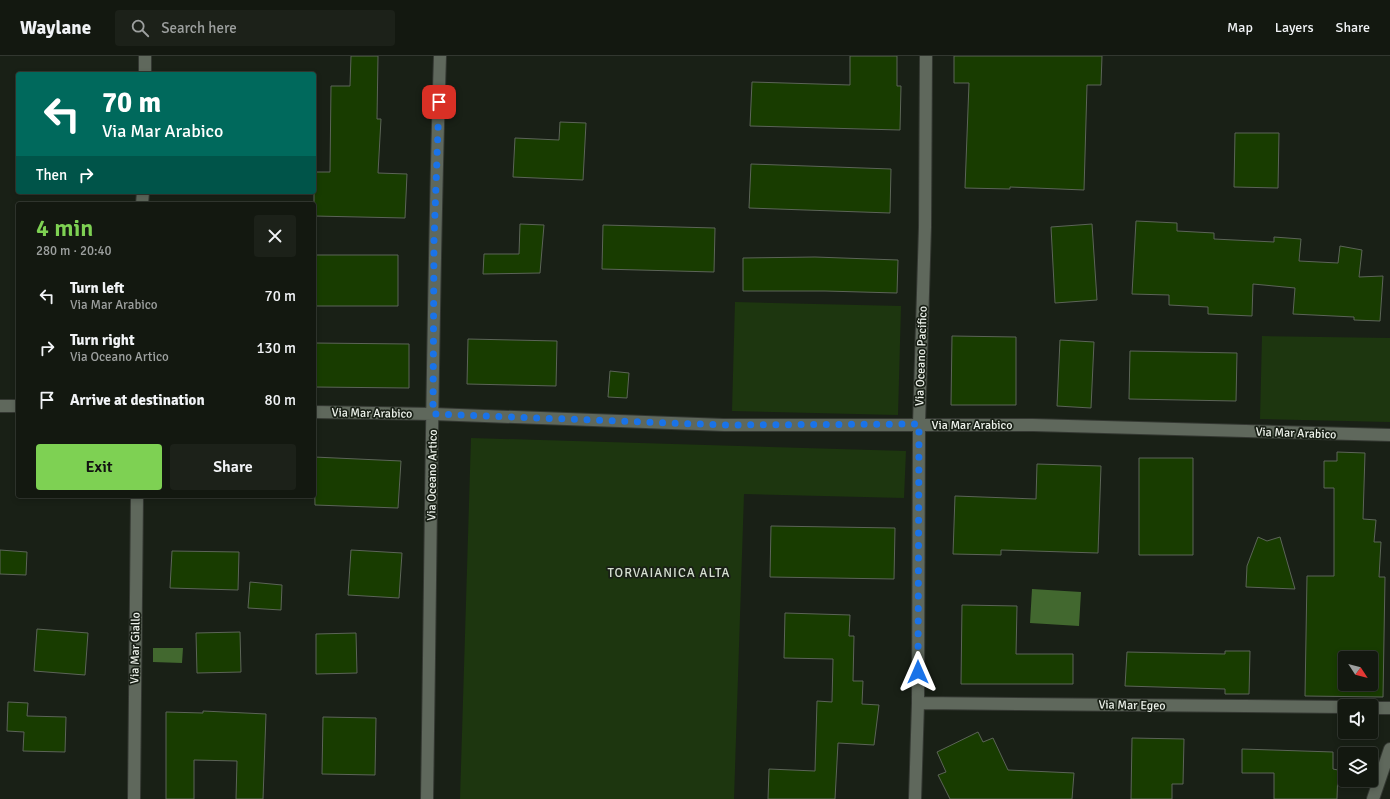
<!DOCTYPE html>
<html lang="en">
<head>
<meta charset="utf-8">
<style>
  :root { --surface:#131810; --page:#1c2119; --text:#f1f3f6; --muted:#9da09f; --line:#323730; --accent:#7ed153 }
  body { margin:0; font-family:Signika,sans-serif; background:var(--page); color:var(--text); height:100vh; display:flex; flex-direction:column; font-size:15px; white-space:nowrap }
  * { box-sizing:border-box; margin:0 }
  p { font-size:13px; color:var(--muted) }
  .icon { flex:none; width:22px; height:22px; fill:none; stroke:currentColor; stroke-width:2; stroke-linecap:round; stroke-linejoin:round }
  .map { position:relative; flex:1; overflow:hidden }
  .details { position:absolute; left:16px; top:146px; width:300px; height:296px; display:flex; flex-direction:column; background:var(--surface); border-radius:4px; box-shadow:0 2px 6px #0003,0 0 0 1px var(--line) }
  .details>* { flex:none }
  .hud { position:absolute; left:16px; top:16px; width:300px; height:122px; border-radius:4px; box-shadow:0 2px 6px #0003,0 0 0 1px var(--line); background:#00695c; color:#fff; overflow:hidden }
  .needle { width:26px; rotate:126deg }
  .controls { position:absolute; left:1338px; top:595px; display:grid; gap:8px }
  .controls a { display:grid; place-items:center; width:40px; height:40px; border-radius:4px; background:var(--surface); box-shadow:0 2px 6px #0003,0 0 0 1px var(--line); font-size:20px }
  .pin { position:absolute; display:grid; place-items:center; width:34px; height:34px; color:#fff; margin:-17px; border-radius:8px; box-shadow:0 2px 6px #0006 }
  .me { position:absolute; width:44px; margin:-22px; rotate:0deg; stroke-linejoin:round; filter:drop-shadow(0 0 3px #0008) }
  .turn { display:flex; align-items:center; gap:14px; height:84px; padding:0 20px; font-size:18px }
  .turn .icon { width:52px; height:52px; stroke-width:2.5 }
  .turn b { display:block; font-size:28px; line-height:34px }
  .then { display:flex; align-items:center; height:38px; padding:0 20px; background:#0003; gap:8px; font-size:15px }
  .round { display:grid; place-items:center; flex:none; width:42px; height:42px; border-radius:4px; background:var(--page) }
  .headline { display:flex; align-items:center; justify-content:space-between; height:68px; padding:0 20px }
  h1 { font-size:24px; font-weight:600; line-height:30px; color:var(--accent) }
  .primary-button { display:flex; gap:8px; margin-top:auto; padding:8px 20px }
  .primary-button a { flex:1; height:46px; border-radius:4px; background:var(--accent); color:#111; font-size:16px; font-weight:600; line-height:46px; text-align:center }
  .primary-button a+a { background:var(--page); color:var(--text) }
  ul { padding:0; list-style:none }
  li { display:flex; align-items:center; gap:12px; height:52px; padding:0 20px }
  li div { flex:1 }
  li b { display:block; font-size:15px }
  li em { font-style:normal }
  header { display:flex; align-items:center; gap:24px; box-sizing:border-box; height:56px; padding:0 20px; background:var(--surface); border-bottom:1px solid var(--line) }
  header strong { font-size:19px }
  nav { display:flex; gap:22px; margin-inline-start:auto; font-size:14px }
  .search { width:280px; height:36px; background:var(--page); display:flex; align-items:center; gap:10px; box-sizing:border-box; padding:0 14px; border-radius:4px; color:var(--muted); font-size:15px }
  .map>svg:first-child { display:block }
  .green { fill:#1d360f }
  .water { fill:#42682f }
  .building { fill:#183c00; stroke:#5c6458; fill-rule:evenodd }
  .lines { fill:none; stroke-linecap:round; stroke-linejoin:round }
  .minor-casing { stroke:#343832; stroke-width:14 }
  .minor { stroke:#5f685c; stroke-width:12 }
  .route { stroke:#1a73e8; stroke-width:7; stroke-dasharray:0 12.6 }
  .labels { text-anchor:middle; stroke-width:3.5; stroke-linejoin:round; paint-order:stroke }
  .street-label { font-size:12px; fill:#eff4ed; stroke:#192016 }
  .neighbourhood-label { font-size:13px; letter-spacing:1px; fill:#d5dfd1; stroke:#192016 }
</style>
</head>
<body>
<header>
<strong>Waylane</strong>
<div class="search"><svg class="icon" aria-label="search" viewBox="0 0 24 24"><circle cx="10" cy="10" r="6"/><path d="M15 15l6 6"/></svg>Search here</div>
<nav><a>Map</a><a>Layers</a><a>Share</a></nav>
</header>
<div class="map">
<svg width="1390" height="743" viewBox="0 0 1390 743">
  <rect width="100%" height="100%" fill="#192016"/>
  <path class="green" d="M735 246 901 250 898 359 732 355Z
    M1262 280 1390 282V366L1260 363Z
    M471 382 906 395 904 442 744 438 734 743H460Z"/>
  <path class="water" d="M1032 533 1081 536 1079 570 1030 567Z
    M153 592H183L182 607 153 606Z"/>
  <path class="building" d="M351 0H378L377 63H381L378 117 407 118 405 162 314 160V116H330L331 30H350Z
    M850 0H897V30H901L900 74 750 70 752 26 850 29Z
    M954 0H1102L1101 29H1087L1084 134 1010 131V133L965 132 969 27H954Z
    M560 66 586 67 583 124 513 121 515 82 559 84Z
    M1235 77H1279L1278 132 1234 131Z
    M751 108 891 113 890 157 749 152Z
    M1136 165 1177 167V175L1214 177V183L1274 186V181L1301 183 1299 205 1338 207 1340 190 1362 194 1359 221 1383 220 1380 265 1354 264V261L1293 258 1295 232 1253 228 1252 260 1208 258V251L1169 249V239L1132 238Z
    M520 168 544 169 540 217 483 218 484 198H519Z
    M1092 168 1097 244 1055 247 1051 171Z
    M603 169 715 172 714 216 602 213Z
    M314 199H398V250H314Z
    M815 201 898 204 897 237 825 235H743V202Z
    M952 280 1016 281V349H951Z
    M468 283 557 285 556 330 467 328Z
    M1060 284 1094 286 1091 352 1057 350Z
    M314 287 409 288V332L314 331Z
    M1130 295 1237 297 1236 345 1129 343Z
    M610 315 629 317 627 342 608 341Z
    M1337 396 1365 397 1363 463 1376 464 1374 486H1381L1379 521H1385L1383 641 1305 640 1307 520H1334V432H1324V405H1337ZM1345 602H1371V628H1345Z
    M314 401 401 405 398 452 315 449Z
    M1139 402H1193V499H1139Z
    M1037 408 1101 410 1098 497 1001 494V499L953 498 955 440 1036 443Z
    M771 470 895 472 894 523 770 521Z
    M1258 481 1267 485 1280 481 1295 533 1246 531 1247 510Z
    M0 494 27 496 26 519 0 518Z
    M351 494 402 497 399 542 348 539Z
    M172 495 239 496 238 534 170 532Z
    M250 526 282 529 281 554 248 552Z
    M962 549 1017 550 1016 598H1073V628H961Z
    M785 557 850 559 849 580H854L853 625H863L862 648 879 649 874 689 838 687 835 743H768L769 713 815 715 817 645 832 646 833 603 784 602Z
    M37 573 88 577 85 619 34 615Z
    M240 576 241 616 197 617 196 577Z
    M356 577 357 617 316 618V578Z
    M1225 595H1250L1249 638H1225V633L1125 630 1127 596 1225 598Z
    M8 646 28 647 27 660 66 661 65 696 23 695 24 676 7 675Z
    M203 655 266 658 263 743H236L237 705 194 704V743H166V656L203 657Z
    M323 661 376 662 375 719 322 718Z
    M978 676 983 686 993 682 1008 714 1074 717 1072 743H950L938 719 946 716 937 696Z
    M1132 682 1184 683 1183 728H1172V743H1131Z
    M1242 693 1333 696V713L1338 714 1337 743H1274V717H1242Z"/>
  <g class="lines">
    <g class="minor-casing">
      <path id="minor" d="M145 18V0
        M142 148 143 136
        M0 350H18
        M314 356 433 358 724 369H1033L1390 379
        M918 647 1345 651
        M1371 652H1390
        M134 743 137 440
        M427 743C431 495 432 248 440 0
        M915 743 918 647 919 368 925 171 926 0
        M1373 743 1390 693"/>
    </g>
    <use href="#minor" class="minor"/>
  </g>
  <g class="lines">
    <path class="route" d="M439 46 434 184 433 358 724 369 919 368 918 616"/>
  </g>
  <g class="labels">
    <g class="street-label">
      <text transform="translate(921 300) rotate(-88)" y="4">Via Oceano Pacifico</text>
      <text transform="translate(372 357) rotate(1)" y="4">Via Mar Arabico</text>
      <text x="972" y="373">Via Mar Arabico</text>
      <text transform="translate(1296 377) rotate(2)" y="4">Via Mar Arabico</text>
      <text transform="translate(432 419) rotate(-89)" y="4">Via Oceano Artico</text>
      <text transform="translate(135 592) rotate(-89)" y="4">Via Mar Giallo</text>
      <text transform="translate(1132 649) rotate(1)" y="4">Via Mar Egeo</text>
    </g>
    <g class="neighbourhood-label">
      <text x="669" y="521">TORVAIANICA ALTA</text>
    </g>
  </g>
</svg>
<div class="controls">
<a><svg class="needle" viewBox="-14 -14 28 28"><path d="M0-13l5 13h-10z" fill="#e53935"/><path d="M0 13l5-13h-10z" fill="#9da09f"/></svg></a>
<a><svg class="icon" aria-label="sound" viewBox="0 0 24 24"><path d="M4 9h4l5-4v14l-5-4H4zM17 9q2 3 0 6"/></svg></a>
<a><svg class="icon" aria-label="layers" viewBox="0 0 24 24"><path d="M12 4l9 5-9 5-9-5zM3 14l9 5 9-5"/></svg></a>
</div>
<div class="pin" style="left:439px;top:46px;background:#d93025"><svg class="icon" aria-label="arrive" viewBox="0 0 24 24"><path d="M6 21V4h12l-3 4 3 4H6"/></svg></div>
<svg class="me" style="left:918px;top:616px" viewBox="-20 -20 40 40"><path d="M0-17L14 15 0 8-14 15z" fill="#1a73e8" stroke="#fff" stroke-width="4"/></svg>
<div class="hud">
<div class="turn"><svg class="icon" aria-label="left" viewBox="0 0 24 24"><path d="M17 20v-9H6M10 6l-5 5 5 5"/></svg><div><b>70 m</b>Via Mar Arabico</div></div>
<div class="then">Then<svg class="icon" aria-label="right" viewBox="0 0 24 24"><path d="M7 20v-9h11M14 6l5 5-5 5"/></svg></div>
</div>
<section class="details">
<div class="headline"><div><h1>4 min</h1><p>280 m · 20:40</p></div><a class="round"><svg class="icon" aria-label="close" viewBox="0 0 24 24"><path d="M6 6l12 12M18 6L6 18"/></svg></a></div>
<ul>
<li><svg class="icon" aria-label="left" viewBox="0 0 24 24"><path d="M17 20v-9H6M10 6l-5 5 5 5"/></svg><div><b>Turn left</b><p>Via Mar Arabico</p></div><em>70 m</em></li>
<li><svg class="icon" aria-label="right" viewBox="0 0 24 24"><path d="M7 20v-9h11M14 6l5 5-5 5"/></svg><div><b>Turn right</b><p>Via Oceano Artico</p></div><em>130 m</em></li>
<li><svg class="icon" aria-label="arrive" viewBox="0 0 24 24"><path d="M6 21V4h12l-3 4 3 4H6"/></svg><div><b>Arrive at destination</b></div><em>80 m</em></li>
</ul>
<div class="primary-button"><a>Exit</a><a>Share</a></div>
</section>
</div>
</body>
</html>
